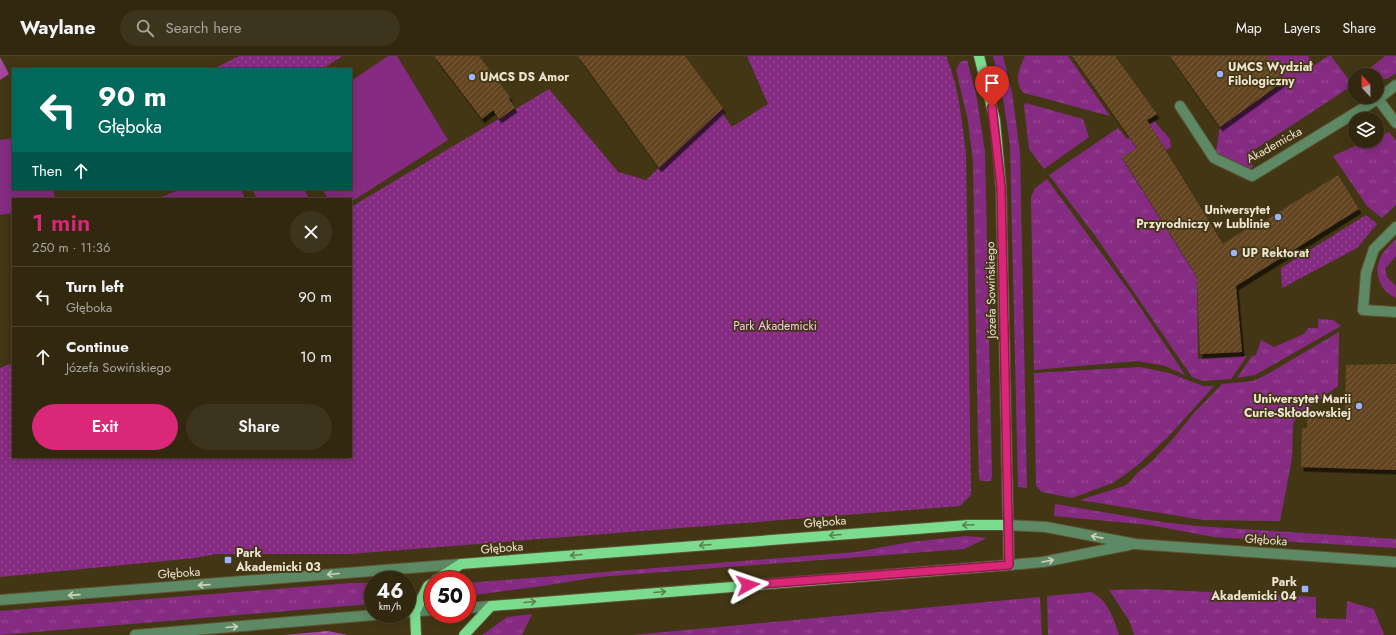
<!DOCTYPE html>
<html lang="en">
<head>
<meta charset="utf-8">
<style>
  :root { --surface:#32280f; --page:#3d341d; --text:#f1f3f6; --muted:#a8a69e; --line:#4d442f; --accent:#db2777 }
  body { margin:0; font-family:Jost,sans-serif; background:var(--page); color:var(--text); height:100vh; display:flex; flex-direction:column; font-size:15px; white-space:nowrap }
  * { box-sizing:border-box; margin:0 }
  p { font-size:13px; color:var(--muted) }
  .icon { flex:none; width:22px; height:22px; fill:none; stroke:currentColor; stroke-width:2; stroke-linecap:round; stroke-linejoin:round }
  .map { position:relative; flex:1; overflow:hidden }
  .details { position:absolute; left:12px; top:142px; width:340px; height:260px; display:flex; flex-direction:column; background:var(--surface); border-radius:0px; box-shadow:0 2px 10px #0003,0 0 0 1px var(--line) }
  .details>* { flex:none }
  .guide { position:absolute; left:12px; top:12px; width:340px; height:122px; border-radius:0px; box-shadow:0 2px 10px #0003,0 0 0 1px var(--line); background:#00695c; color:#fff; overflow:hidden }
  .needle { width:26px; rotate:338deg }
  .controls { position:absolute; left:1348px; top:12px; display:grid; gap:8px }
  .controls a { display:grid; place-items:center; width:36px; height:36px; border-radius:50%; background:var(--surface); box-shadow:0 2px 10px #0003,0 0 0 1px var(--line); font-size:20px }
  .speed { position:absolute; left:364px; top:515px; display:flex; gap:8px; font-size:20px; font-weight:700; text-align:center }
  .speed>* { display:grid; place-content:center; width:52px; height:52px; border-radius:50%; background:var(--surface); box-shadow:0 2px 10px #0003,0 0 0 1px var(--line); line-height:1 }
  .speed small { font-size:10px; font-weight:400 }
  .speed .limit { border:6px solid #d22; background:#fff; color:#111 }
  .pin { position:absolute; display:grid; place-items:center; width:34px; height:34px; color:#fff; margin:-41px -17px; border-radius:50% 50% 50% 0; rotate:-45deg; box-shadow:0 0 4px #0007 }
  .pin .icon { rotate:45deg }
  .me { position:absolute; width:44px; margin:-22px; rotate:85deg; stroke-linejoin:round; filter:drop-shadow(0 0 3px #0008) }
  .turn { display:flex; align-items:center; gap:14px; height:84px; padding:0 20px; font-size:18px }
  .turn .icon { width:52px; height:52px; stroke-width:2.5 }
  .turn b { display:block; font-size:28px; line-height:34px }
  .then { display:flex; align-items:center; height:38px; padding:0 20px; background:#0003; gap:8px; font-size:15px }
  .round { display:grid; place-items:center; flex:none; width:42px; height:42px; border-radius:21px; background:var(--page) }
  .summary { display:flex; align-items:center; justify-content:space-between; height:68px; padding:0 20px }
  h1 { font-size:24px; font-weight:600; line-height:30px; color:var(--accent) }
  .cta { display:flex; gap:8px; margin-top:auto; padding:8px 20px }
  .cta a { flex:1; height:46px; border-radius:24px; background:var(--accent); color:#fff; font-size:16px; font-weight:600; line-height:46px; text-align:center }
  .cta a+a { background:var(--page); color:var(--text) }
  ul { padding:0; list-style:none }
  li { display:flex; align-items:center; gap:12px; height:60px; padding:0 20px; border-top:1px solid var(--line) }
  li div { flex:1 }
  li b { display:block; font-size:15px }
  li em { font-style:normal }
  header { display:flex; align-items:center; gap:24px; box-sizing:border-box; height:56px; padding:0 20px; background:var(--surface); border-bottom:1px solid var(--line) }
  header strong { font-size:19px }
  nav { display:flex; gap:22px; margin-inline-start:auto; font-size:14px }
  .search { width:280px; height:36px; background:var(--page); display:flex; align-items:center; gap:10px; box-sizing:border-box; padding:0 14px; border-radius:22px; color:var(--muted); font-size:15px }
  .map>svg:first-child { display:block }
  .grass { fill:url(#grass-tufts) }
  .forest { fill:url(#forest-firs) }
  .park { fill:url(#park-dots) }
  .garden { fill:#852c82 }
  .building { fill:url(#building-hatch); filter:url(#shadow) }
  .lines { fill:none; stroke-linecap:round; stroke-linejoin:round }
  .minor-casing { stroke:#5d5232; stroke-width:12 }
  .major-casing { stroke:#5d5232; stroke-width:12 }
  .minor { stroke:#5d8964; stroke-width:10 }
  .major { stroke:#7bdb8e; stroke-width:10 }
  .oneway { stroke:#5c804b }
  .oneway2 { stroke:#d0d3bc }
  .route-casing { stroke:#8e194d; stroke-width:10 }
  .route { stroke:#db2777; stroke-width:7 }
  .poi-dot { fill:#9bb4fd; stroke:#423614; stroke-width:1.5 }
  .labels { text-anchor:middle; stroke-width:3.5; stroke-linejoin:round; paint-order:stroke }
  .poi-label { font-size:12px; font-weight:bold; fill:#ede5d2; stroke:#423614; text-anchor:start }
  .street-label { font-size:12px; fill:#ede5d2; stroke:#423614 }
  .park-label { font-size:12px; fill:#f7c8f3; stroke:#423614 }
</style>
</head>
<body>
<header>
<strong>Waylane</strong>
<div class="search"><svg class="icon" aria-label="search" viewBox="0 0 24 24"><circle cx="10" cy="10" r="6"/><path d="M15 15l6 6"/></svg>Search here</div>
<nav><a>Map</a><a>Layers</a><a>Share</a></nav>
</header>
<div class="map">
<svg width="1396" height="579" viewBox="0 0 1396 579">
  <defs>
    <pattern id="grass-tufts" width="24" height="20" patternUnits="userSpaceOnUse"><rect width="24" height="20" fill="#852c82"/><path d="M3 7l-1-3M5 7V3M7 7l1-3M15 17l-1-3M17 17v-4M19 17l1-3" fill="none" stroke="#974a93"/></pattern>
    <pattern id="forest-firs" width="22" height="20" patternUnits="userSpaceOnUse"><rect width="22" height="20" fill="#a447a1"/><path d="M5 1l3.5 6h-7zM16 11l3.5 6h-7z" fill="#b56ab1"/></pattern>
    <pattern id="park-dots" width="8" height="8" patternUnits="userSpaceOnUse"><rect width="8" height="8" fill="#852c82"/><path d="M2 2h.1M6 6h.1" fill="none" stroke="#974a93" stroke-width="1.8" stroke-linecap="round"/></pattern>
    <pattern id="building-hatch" width="6" height="6" patternUnits="userSpaceOnUse"><rect width="6" height="6" fill="#634521"/><path d="M-1 1l2-2M0 6l6-6M5 7l2-2" fill="none" stroke="#7a6040"/></pattern>
    <filter id="shadow"><feDropShadow dx="2.5" dy="4.5" stdDeviation="0" flood-color="#0009"/></filter>
  </defs>
  <rect width="100%" height="100%" fill="#423614"/>
  <path class="grass" d="M993 0H1003L1012 37 1020 96 1027 432 1018 431 1010 89 1003 42Z
    M1025 0H1068L1110 60 1024 37C1013 26 1019 13 1025 0Z
    M1267 0H1308L1315 9 1328 0H1331L1353 29 1254 94 1251 106 1253 111 1249 114 1216 96 1220 71 1284 26Z
    M1385 0H1396V17L1387 23H1379L1377 19H1374L1369 13Z
    M967 4 977 43 985 96 992 420 991 425H981L979 423 978 388 973 106 968 65 956 14 960 6Z
    M1026 47 1083 63 1089 81 1044 113 1029 93 1024 49Z
    M1154 65 1170 83 1171 91 1166 94 1157 80 1122 102 1197 221 1198 303 1247 300 1231 323 1203 325 1192 321 1096 181 1049 119 1118 72 1127 83Z
    M1389 76 1396 85V149L1382 162 1367 150 1333 100 1366 85H1377V81Z
    M1047 123 1132 239 1185 319 1165 310 1137 305 1034 314 1031 141 1035 132Z
    M1396 183V200L1385 213 1387 221 1396 230V242C1378 235 1372 213 1383 197 1387 192 1392 187 1396 183Z
    M1318 263 1333 264 1341 270 1255 319 1237 322 1252 300 1256 299 1261 284 1274 291 1304 278 1308 272H1318Z
    M1339 276 1338 330 1301 357 1296 362 1293 368 1292 402 1280 465 1203 464 1080 444 1124 430 1131 425 1137 417 1151 406 1171 385 1194 357 1222 328 1253 325 1264 320Z
    M1140 311 1169 317 1203 330H1214L1167 382 1138 409 1113 427 1072 442 1042 436 1036 430 1034 317Z
    M1055 448 1162 466 1197 470 1396 483V492L1214 481 1149 469 1054 460Z
    M967 480 987 482 964 493 598 521 543 530 467 540V527L856 496 910 486Z
    M351 527H369L371 548 0 579V555Z
    M1147 533 1316 541V562L1346 563 1347 545 1374 553 1384 579H1134L1129 564 1109 534Z
    M1091 536C1108 544 1114 563 1119 579H1048L1047 540Z
    M1040 541 1042 579H633Z
    M532 558 522 579H482L507 561Z"/>
  <path class="forest" d="M0 1 9 18 0 24Z
    M328 575 348 579H284Z"/>
  <path class="park" d="M239 0H342L323 13H213Z
    M747 0H946C959 31 962 65 966 99L971 439 960 450 350 498H216L195 502 0 521V312L13 307V401H351V151L549 33 618 116 646 124 723 52 724 60 732 71 768 48Z
    M1366 159 1377 168 1357 192 1282 232 1281 212Z"/>
  <path class="garden" d="M388 0H397L448 84 351 146V143H328L322 133H351V25Z
    M13 82V133H53L55 143H13V157L0 159V84Z
    M181 133H241L245 143H156Z
    M252 133H304L309 143H257Z"/>
  <path class="building" d="M434 0H479L510 41 509 43 515 52 499 63 493 54 482 63Z
    M578 0H685L723 52 659 112Z
    M1072 0H1115L1157 58 1147 64 1223 188 1249 171 1250 174 1338 119 1359 153 1236 230 1242 296 1200 298 1197 221 1122 101 1137 92Z
    M1170 0H1267L1284 25 1220 71Z
    M1396 308V414L1301 411 1302 372H1307V360L1345 361 1346 309Z"/>
  <g class="lines">
    <g class="minor-casing">
      <path id="minor" d="M1396 29 1378 43 1396 67
        M1180 50 1214 102 1252 120 1378 43
        M1396 171 1374 193 1366 217 1363 254 1396 256
        M1007 469 1046 471 1135 488 1396 506
        M1009 509 1043 506 1129 489
        M376 515 391 524
        M407 542 415 556
        M0 544 461 508
        M467 552 491 550
        M407 556 433 554
        M135 579 386 558"/>
    </g>
    <g class="major-casing">
      <path id="major" d="M436 524 461 508 968 469H1007
        M416 579 415 556 428 530 433 527
        M464 579 491 550 1009 509 1001 131 995 64 979 0"/>
    </g>
    <use href="#minor" class="minor"/>
    <use href="#major" class="major"/>
  </g>
  <defs><path id="oneway-shaft" d="M-6 0H5M1.5-3L5.5 0L1.5 3" fill="none" stroke-width="1.6" stroke-linecap="round" stroke-linejoin="round"/></defs>
  <g class="oneway">
    <use href="#oneway-shaft" transform="translate(968 469) rotate(177)"/>
    <use href="#oneway-shaft" transform="translate(835 479) rotate(175)"/>
    <use href="#oneway-shaft" transform="translate(705 489) rotate(175)"/>
    <use href="#oneway-shaft" transform="translate(576 499) rotate(175)"/>
    <use href="#oneway-shaft" transform="translate(660 536) rotate(-5)"/>
    <use href="#oneway-shaft" transform="translate(530 546) rotate(-5)"/>
  </g>
  <g class="oneway2">
    <use href="#oneway-shaft" transform="translate(1097 481) rotate(-169)"/>
    <use href="#oneway-shaft" transform="translate(1048 505) rotate(-10)"/>
    <use href="#oneway-shaft" transform="translate(333 518) rotate(175)"/>
    <use href="#oneway-shaft" transform="translate(204 529) rotate(176)"/>
    <use href="#oneway-shaft" transform="translate(74 539) rotate(176)"/>
    <use href="#oneway-shaft" transform="translate(232 571) rotate(-5)"/>
  </g>
  <g class="lines">
    <g class="route-casing">
      <path id="route" d="M748 529 1009 509 1001 131 992 51"/>
    </g>
    <use href="#route" class="route"/>
  </g>
  <g class="poi-dot">
    <circle cx="1220" cy="18" r="4"/>
    <circle cx="472" cy="21" r="4"/>
    <circle cx="1278" cy="161" r="4"/>
    <circle cx="1234" cy="197" r="4"/>
    <circle cx="1359" cy="350" r="4"/>
    <rect x="224" y="500" width="8" height="8" rx="2"/>
    <rect x="1301" y="529" width="8" height="8" rx="2"/>
  </g>
  <g class="labels">
    <g class="poi-label">
      <text x="1228" y="15">UMCS Wydział<tspan x="1228" dy="14">Filologiczny</tspan></text>
      <text x="480" y="25">UMCS DS Amor</text>
      <text x="1270" y="158" text-anchor="end">Uniwersytet<tspan x="1270" dy="14">Przyrodniczy w Lublinie</tspan></text>
      <text x="1242" y="201">UP Rektorat</text>
      <text x="1351" y="347" text-anchor="end">Uniwersytet Marii<tspan x="1351" dy="14">Curie-Skłodowskiej</tspan></text>
      <text x="236" y="501">Park<tspan x="236" dy="14">Akademicki 03</tspan></text>
      <text x="1297" y="530" text-anchor="end">Park<tspan x="1297" dy="14">Akademicki 04</tspan></text>
    </g>
    <g class="street-label">
      <text transform="translate(1274 89) rotate(-29)" y="4">Akademicka</text>
      <text transform="translate(991 234) rotate(-91)" y="4">Józefa Sowińskiego</text>
      <text transform="translate(825 466) rotate(-5)" y="4">Głęboka</text>
      <text transform="translate(1266 484) rotate(4)" y="4">Głęboka</text>
      <text transform="translate(502 492) rotate(-5)" y="4">Głęboka</text>
      <text transform="translate(179 517) rotate(-4)" y="4">Głęboka</text>
    </g>
    <g class="park-label">
      <text x="775" y="274">Park Akademicki</text>
    </g>
  </g>
</svg>
<div class="controls">
<a><svg class="needle" viewBox="-14 -14 28 28"><path d="M0-13l5 13h-10z" fill="#e53935"/><path d="M0 13l5-13h-10z" fill="#a8a69e"/></svg></a>
<a><svg class="icon" aria-label="layers" viewBox="0 0 24 24"><path d="M12 4l9 5-9 5-9-5zM3 14l9 5 9-5"/></svg></a>
</div>
<div class="speed"><div>46<small>km/h</small></div><div class="limit">50</div></div>
<div class="pin" style="left:992px;top:51px;background:#d93025"><svg class="icon" aria-label="arrive" viewBox="0 0 24 24"><path d="M6 21V4h12l-3 4 3 4H6"/></svg></div>
<svg class="me" style="left:748px;top:529px" viewBox="-20 -20 40 40"><path d="M0-17L14 15 0 8-14 15z" fill="#db2777" stroke="#fff" stroke-width="4"/></svg>
<div class="guide">
<div class="turn"><svg class="icon" aria-label="left" viewBox="0 0 24 24"><path d="M17 20v-9H6M10 6l-5 5 5 5"/></svg><div><b>90 m</b>Głęboka</div></div>
<div class="then">Then<svg class="icon" aria-label="ahead" viewBox="0 0 24 24"><path d="M12 20V5M6 11l6-6 6 6"/></svg></div>
</div>
<section class="details">
<div class="summary"><div><h1>1 min</h1><p>250 m · 11:36</p></div><a class="round"><svg class="icon" aria-label="close" viewBox="0 0 24 24"><path d="M6 6l12 12M18 6L6 18"/></svg></a></div>
<ul>
<li><svg class="icon" aria-label="left" viewBox="0 0 24 24"><path d="M17 20v-9H6M10 6l-5 5 5 5"/></svg><div><b>Turn left</b><p>Głęboka</p></div><em>90 m</em></li>
<li><svg class="icon" aria-label="ahead" viewBox="0 0 24 24"><path d="M12 20V5M6 11l6-6 6 6"/></svg><div><b>Continue</b><p>Józefa Sowińskiego</p></div><em>10 m</em></li>
</ul>
<div class="cta"><a>Exit</a><a>Share</a></div>
</section>
</div>
</body>
</html>
